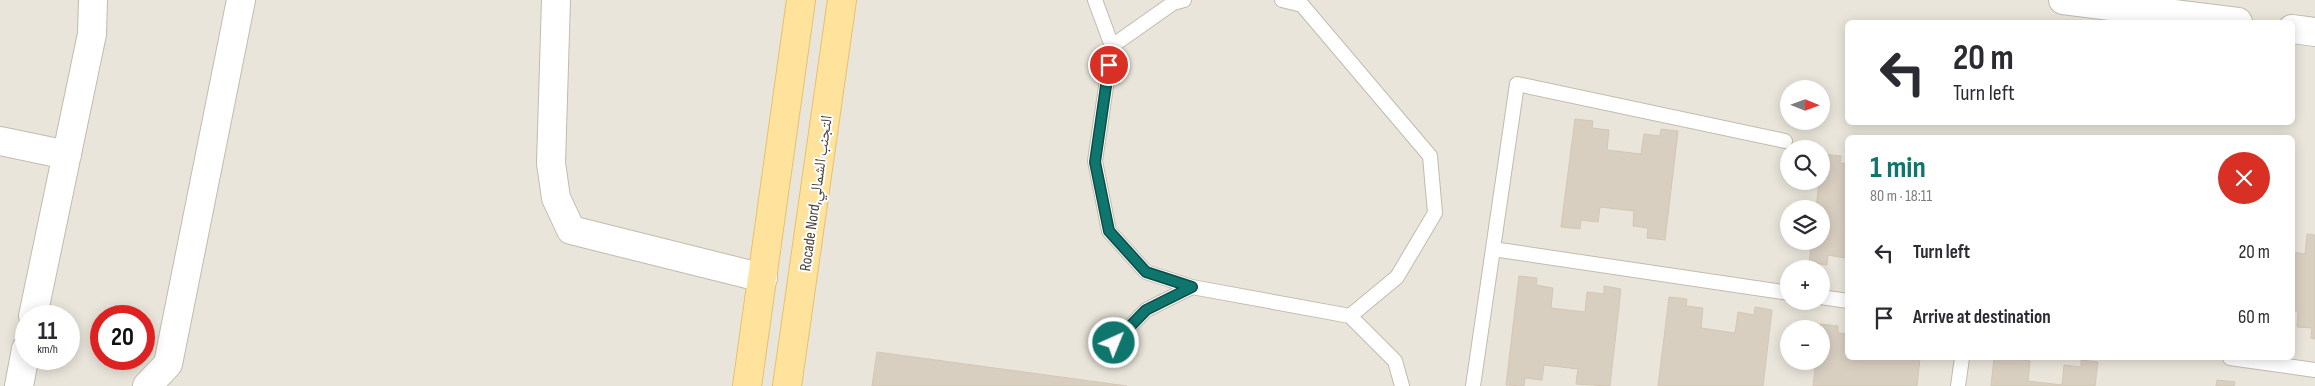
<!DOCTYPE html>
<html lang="en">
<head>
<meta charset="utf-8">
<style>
  :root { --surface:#fff; --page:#f2f2f3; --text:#2b2b33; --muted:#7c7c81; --accent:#0f766e }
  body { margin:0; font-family:"Sofia Sans Condensed","Noto Naskh Arabic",sans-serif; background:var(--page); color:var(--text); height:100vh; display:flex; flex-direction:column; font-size:19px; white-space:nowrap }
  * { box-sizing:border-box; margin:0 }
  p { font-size:16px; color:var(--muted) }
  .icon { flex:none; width:28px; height:28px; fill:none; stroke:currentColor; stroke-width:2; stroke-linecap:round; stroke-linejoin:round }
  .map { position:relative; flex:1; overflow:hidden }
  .side { position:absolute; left:1845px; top:135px; width:450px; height:225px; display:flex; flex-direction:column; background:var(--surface); border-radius:8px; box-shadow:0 2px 12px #0003 }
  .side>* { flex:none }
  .banner { position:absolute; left:1845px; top:20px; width:450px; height:105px; border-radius:8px; box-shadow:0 2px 12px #0003; background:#fff; color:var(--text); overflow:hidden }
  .needle { width:32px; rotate:91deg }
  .controls { position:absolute; left:1780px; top:80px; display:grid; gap:10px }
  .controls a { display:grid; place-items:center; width:50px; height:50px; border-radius:50%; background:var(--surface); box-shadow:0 2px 12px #0003; font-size:25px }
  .speed { position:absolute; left:15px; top:305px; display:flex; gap:10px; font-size:25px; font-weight:700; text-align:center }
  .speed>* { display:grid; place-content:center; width:65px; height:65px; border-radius:50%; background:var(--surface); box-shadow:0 2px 12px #0003; line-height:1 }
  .speed small { font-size:12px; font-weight:400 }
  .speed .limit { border:8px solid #d22; background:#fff; color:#111 }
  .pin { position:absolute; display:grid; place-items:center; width:42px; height:42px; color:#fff; margin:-21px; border:2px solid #fff; border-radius:50%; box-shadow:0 1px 5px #0007 }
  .me { position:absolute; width:55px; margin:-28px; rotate:44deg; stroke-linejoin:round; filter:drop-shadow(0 0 4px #0008) }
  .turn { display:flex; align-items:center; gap:18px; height:105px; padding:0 25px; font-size:22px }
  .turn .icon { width:65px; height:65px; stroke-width:2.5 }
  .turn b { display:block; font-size:35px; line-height:42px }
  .round { display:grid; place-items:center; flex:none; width:52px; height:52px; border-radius:26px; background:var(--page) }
  .headline { display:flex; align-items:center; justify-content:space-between; height:85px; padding:0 25px }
  h1 { font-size:30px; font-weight:700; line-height:38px; color:var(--accent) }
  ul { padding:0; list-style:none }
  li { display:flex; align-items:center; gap:15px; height:65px; padding:0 25px }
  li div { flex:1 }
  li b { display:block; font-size:19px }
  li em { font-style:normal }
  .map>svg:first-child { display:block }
  .residential { fill:#eae5da; fill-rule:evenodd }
  .building { fill:#d8cfc1; stroke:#d3c7b4 }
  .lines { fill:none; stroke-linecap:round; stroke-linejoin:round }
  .lane-casing { stroke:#c2bbae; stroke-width:16 }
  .street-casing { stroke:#c2bbae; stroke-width:30 }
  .primary-casing { stroke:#e6c16a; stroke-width:30 }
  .lane { stroke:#fff; stroke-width:14 }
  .street { stroke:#fff; stroke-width:28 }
  .primary { stroke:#ffe39c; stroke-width:28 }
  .route-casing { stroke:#0a4d48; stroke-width:12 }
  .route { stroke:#0f766e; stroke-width:9 }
  .labels { text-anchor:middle; stroke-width:4; stroke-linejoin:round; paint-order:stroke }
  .street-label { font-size:16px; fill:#4b4439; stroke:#fff }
</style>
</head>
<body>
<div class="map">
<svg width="2315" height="386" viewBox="0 0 2315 386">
  <rect width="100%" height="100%" fill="#f6f3ec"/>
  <path class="residential" d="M0 0H2315V386H0ZM1848 22H2292V122H1848ZM1789 89H1821V121H1789ZM1848 138H2292V358H1848ZM1789 149H1821V181H1789ZM1789 209H1821V241H1789ZM1789 269H1821V301H1789ZM26 316H69V359H26ZM101 316H144V359H101ZM1789 329H1821V361H1789Z"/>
  <path class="building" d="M1575 119 1593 121 1592 128 1609 130 1607 150 1641 154 1644 134 1660 136 1661 129 1678 131 1665 240 1647 238 1648 228 1633 226 1634 211 1600 207 1598 222 1581 220 1580 229 1561 227Z
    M1822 154 1841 156 1840 163 1848 164V242L1845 258 1828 255 1827 265 1809 262 1812 241H1821V209H1816L1819 181H1821Z
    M2307 234 2315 235V339L2311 338 2312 328 2297 327 2298 311H2292V252L2305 254Z
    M1519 276 1537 278 1536 285 1553 288 1551 308 1585 312 1587 292 1604 294V286L1621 289 1610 386 1576 384 1578 369 1544 365 1542 380 1525 378 1524 386 1506 385Z
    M1669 297 1687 299 1686 306 1703 308 1701 328 1735 333 1738 312 1754 315 1755 307 1772 310 1763 386H1658Z
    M1820 324 1838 326V333L1848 334V358L1886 359 1887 358H1920L1917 386H1813L1816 361H1821Z
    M877 352 1127 386H872Z
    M1994 358H2013L2030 361 2028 381 2062 385 2064 365 2081 367V360L2098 362 2095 386H1991Z
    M2217 380 2235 382 2234 386H2216Z"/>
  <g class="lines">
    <g class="lane-casing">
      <path id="lane" d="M1095 0 1112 46 1095 161 1109 231 1146 272 1192 287 1350 316 1395 361 1402 386
        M1282 0 1302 5 1430 156 1435 213 1397 277 1350 316
        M1112 46 1173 3 1184 0
        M1493 249 1789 293
        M1821 297 1848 301
        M1104 354 1146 310 1192 287
        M2230 358 2315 370
        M1473 386 1517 84 1785 141
        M1958 386 1962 358"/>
    </g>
    <g class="street-casing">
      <path id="street" d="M556 0 551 163 556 198 571 230 763 278
        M2063 0 2238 22
        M2292 29 2315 32
        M0 141 67 155
        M33 316 92 34 93 0
        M19 386 26 349
        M147 386 168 364 241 0"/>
    </g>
    <g class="primary-casing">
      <path id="primary" d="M747 386 801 0
        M787 386 842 0"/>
    </g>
    <use href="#lane" class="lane"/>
    <use href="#street" class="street"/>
    <use href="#primary" class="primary"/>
  </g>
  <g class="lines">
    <g class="route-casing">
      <path id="route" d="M1109 65 1095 162 1109 231 1146 272 1192 287 1146 310 1114 343"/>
    </g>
    <use href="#route" class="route"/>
  </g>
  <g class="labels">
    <g class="street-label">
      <text transform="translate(815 193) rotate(-82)" y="6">Rocade Nord,التجنب الشمالي</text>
    </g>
  </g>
</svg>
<div class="controls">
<a><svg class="needle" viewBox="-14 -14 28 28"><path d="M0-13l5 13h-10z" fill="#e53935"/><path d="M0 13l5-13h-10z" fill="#7c7c81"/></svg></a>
<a><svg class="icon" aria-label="search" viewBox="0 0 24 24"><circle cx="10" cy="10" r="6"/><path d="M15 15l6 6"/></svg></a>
<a><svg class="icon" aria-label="layers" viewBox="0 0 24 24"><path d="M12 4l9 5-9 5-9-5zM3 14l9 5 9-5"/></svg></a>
<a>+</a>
<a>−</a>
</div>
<div class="speed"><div>11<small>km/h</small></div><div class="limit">20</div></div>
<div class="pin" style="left:1109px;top:65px;background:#d93025"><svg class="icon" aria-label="arrive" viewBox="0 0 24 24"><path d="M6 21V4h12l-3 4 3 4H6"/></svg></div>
<svg class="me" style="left:1114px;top:343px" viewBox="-20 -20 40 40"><circle r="17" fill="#0f766e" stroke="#fff" stroke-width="3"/><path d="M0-11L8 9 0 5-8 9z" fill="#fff"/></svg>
<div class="banner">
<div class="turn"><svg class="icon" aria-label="left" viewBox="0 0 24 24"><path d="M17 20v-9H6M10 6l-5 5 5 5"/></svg><div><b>20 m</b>Turn left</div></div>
</div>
<section class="side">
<div class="headline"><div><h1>1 min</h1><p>80 m · 18:11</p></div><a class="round" style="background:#d93025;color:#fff"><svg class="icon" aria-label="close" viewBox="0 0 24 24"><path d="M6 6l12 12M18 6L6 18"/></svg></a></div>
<ul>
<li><svg class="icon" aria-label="left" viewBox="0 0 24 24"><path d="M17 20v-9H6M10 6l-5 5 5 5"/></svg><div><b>Turn left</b></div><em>20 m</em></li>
<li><svg class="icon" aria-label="arrive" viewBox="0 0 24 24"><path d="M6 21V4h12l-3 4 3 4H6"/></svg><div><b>Arrive at destination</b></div><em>60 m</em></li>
</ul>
</section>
</div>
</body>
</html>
